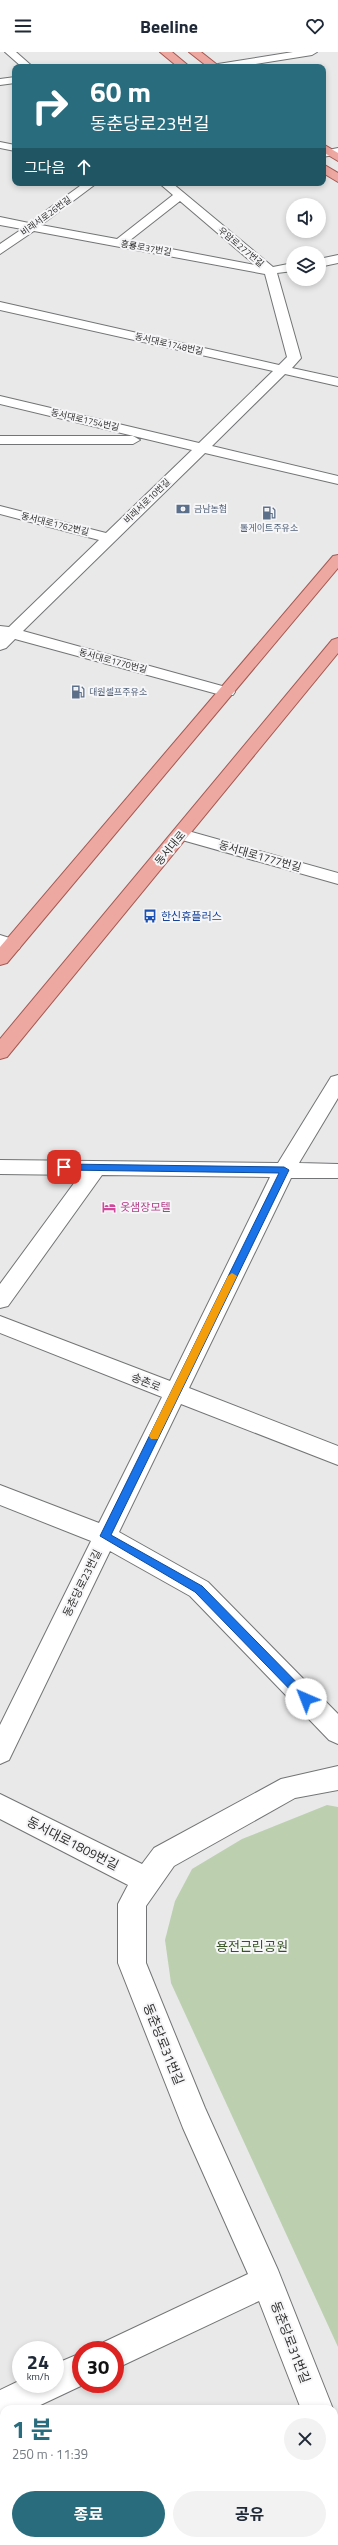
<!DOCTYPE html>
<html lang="ko">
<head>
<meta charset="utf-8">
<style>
  :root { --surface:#fff; --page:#f2f2f3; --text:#1f2937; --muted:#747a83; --accent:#296c7e }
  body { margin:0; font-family:"Titillium Web","Noto Sans KR",sans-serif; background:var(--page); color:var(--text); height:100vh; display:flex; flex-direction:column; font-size:15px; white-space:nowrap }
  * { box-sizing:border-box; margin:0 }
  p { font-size:13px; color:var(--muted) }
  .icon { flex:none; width:22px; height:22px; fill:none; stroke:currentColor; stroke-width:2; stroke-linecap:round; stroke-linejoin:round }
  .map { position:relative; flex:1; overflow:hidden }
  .side { position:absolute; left:0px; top:2353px; width:338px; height:140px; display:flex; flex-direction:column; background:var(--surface); border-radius:12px 12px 0 0; box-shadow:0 2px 6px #0003 }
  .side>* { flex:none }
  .hud { position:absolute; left:12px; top:12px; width:314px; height:122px; border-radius:8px; box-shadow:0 2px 6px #0003; background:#296c7e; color:#fff; overflow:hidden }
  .controls { position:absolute; left:286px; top:146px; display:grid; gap:8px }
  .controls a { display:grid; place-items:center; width:40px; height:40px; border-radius:50%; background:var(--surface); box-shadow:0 2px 6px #0003; font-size:20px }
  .speed { position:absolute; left:12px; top:2289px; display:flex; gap:8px; font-size:20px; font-weight:700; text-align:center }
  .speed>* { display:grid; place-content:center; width:52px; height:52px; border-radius:50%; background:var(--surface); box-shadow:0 2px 6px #0003; line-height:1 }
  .speed small { font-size:10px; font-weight:400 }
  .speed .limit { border:6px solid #d22; background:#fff; color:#111 }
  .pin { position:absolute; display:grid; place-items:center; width:34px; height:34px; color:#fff; margin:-17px; border-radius:8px; box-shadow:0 2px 6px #0006 }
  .me { position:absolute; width:44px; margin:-22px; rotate:316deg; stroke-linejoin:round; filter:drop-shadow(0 0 3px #0008) }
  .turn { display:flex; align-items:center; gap:14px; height:84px; padding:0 12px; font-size:18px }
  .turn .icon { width:52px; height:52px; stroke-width:2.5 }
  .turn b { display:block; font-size:28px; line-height:34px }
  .then { display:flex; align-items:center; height:38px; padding:0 12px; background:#0003; gap:8px; font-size:15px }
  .round { display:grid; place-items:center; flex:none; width:42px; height:42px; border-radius:21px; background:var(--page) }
  .overview { display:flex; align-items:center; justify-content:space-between; height:68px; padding:0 12px }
  h1 { font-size:24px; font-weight:700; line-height:30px; color:var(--accent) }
  .cta { display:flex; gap:8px; margin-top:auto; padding:8px 12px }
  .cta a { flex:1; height:46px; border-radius:24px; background:var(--accent); color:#fff; font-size:16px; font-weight:700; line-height:46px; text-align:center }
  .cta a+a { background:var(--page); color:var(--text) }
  header { display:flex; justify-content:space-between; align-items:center; height:52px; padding:0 12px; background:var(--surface); font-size:18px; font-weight:700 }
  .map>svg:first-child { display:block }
  .green { fill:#bcd0b0 }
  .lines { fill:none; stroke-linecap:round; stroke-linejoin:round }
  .minor-casing { stroke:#737475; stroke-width:2 }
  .major-casing { stroke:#a45952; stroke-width:2 }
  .minor { fill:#fff; fill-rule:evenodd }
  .major { fill:#eea8a2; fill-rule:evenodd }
  .route { fill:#1a73e8; stroke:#114b97 }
  .slow { fill:#f59e0b }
  .labels { text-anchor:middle; stroke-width:4; stroke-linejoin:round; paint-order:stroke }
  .far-street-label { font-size:9px; fill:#313131; stroke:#f6f6f8 }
  .far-service-label { font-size:9px; fill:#4e5e75; stroke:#f6f6f8; text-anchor:start }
  .street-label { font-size:11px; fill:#313131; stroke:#f6f6f8 }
  .transit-label { font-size:11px; fill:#164399; stroke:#f6f6f8; text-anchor:start }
  .hotel-label { font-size:11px; fill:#b23c85; stroke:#f6f6f8; text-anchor:start }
  .near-street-label { font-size:13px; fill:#313131; stroke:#f6f6f8 }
  .near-park-label { font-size:13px; fill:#375323; stroke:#f6f6f8 }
</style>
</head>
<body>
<header><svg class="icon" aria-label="menu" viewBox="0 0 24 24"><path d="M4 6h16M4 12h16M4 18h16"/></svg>Beeline<svg class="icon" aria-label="heart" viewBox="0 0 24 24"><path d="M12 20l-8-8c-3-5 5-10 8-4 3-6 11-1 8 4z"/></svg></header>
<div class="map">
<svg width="338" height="2493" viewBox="0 0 338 2493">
  <rect width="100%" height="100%" fill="#e9e9ea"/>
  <path class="green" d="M327 1753 338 1755V2295L171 1931 165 1888 175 1849 192 1817 242 1787Z"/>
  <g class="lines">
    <g class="minor-casing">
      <path id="minor" d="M5 0H16L33 15H22Z
        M293 0H317L312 3 237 15H213L218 12Z
        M15 25V31L0 33V27Z
        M0 90 15 93V99L0 96Z
        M338 96V102L323 105V99Z
        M84 131H97L41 173 117 187 173 143 159 131H172L273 215 293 211V219L277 221 301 306 292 316 338 326V334L285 322 212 394 338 424V432L205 401 23 579 233 637 235 640 233 643H221L15 587 6 596 0 598V574L9 575 99 488 0 462V454L106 481 192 398 0 352V344L199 391 273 319 0 258V250L279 313 287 305 265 222 34 179 0 202V192L22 177 0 173V165L29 171ZM180 149 255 213 129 189Z
        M338 203V211L319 215V207Z
        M0 384H133L140 388 133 392H0Z
        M181 777 338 821V832L175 786 172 782 175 778Z
        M0 883 19 889 21 893 19 897 12 899 0 895Z
        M338 1023V1046L299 1111 338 1112V1126H291L189 1336 338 1394V1413L181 1352 119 1480 208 1530 338 1662V1692L329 1688 190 1544 110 1499 9 1708 0 1712V1673L91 1489 0 1453V1433L99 1471 162 1345 0 1281V1264L170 1329 270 1125 102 1123 8 1254 0 1256V1232L80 1123 0 1122V1108L278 1111 331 1025Z
        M338 1714V1738L295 1746 174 1814 146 1854V1911L205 2056 278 2218 333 2357H301L259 2249 115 2317V2298H100L104 2290 248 2222 183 2076 118 1911V1852L128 1833 0 1767V1742L142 1812 154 1796 281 1727Z
        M81 2301V2332H85L32 2357H4V2370L0 2371V2338L21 2328V2332H55V2312Z
        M334 2383 338 2384V2424L334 2423Z"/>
    </g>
    <g class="major-casing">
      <path id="major" d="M160 0H172L190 15H178Z
        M189 0H201L220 15H208Z
        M323 92 338 101V109L323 100Z
        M323 112 338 121V130L323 121Z
        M338 503V516L7 911 0 913V895L333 504Z
        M338 586V601L7 1005 0 1007V987L332 588Z"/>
    </g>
    <use href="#minor" class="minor"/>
    <use href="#major" class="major"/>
  </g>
  <path class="route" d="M64 1112 284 1115 289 1118 111 1483 202 1534 310 1644V1650H302L195 1540 100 1484 279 1121 64 1118 60 1115Z"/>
  <path class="slow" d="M232 1221 237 1224 159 1384 158 1387H151L149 1384 228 1224Z"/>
  <defs>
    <g id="bank-bare" transform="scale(1.08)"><path d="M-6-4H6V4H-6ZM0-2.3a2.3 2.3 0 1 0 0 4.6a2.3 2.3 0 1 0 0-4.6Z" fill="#5c6f8a" stroke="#f6f6f8" stroke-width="2.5" paint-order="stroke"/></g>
    <g id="fuel-bare" transform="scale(1.08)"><path d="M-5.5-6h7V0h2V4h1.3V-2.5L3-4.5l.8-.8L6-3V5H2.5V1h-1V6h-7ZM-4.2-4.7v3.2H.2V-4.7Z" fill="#5c6f8a" stroke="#f6f6f8" stroke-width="2.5" paint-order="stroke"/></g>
    <g id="bus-bare" transform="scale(1.08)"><path d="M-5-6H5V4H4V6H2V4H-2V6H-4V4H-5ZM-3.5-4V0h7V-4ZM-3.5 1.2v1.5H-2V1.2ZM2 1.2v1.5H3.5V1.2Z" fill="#1a4fb4" stroke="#f6f6f8" stroke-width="2.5" paint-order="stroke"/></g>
    <g id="hotel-bare" transform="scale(1.08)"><path d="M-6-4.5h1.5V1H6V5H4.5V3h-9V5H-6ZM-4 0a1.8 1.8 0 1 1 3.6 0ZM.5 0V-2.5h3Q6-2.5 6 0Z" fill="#d1479c" stroke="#f6f6f8" stroke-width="2.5" paint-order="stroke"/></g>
  </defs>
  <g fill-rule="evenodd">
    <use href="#bank-bare" x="183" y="457"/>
    <use href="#fuel-bare" x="269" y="461"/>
    <use href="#fuel-bare" x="78" y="640"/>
    <use href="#bus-bare" x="150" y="864"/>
    <use href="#hotel-bare" x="109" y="1155"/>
  </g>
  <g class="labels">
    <g class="far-street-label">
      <text transform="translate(46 164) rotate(-36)" y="3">비래서로26번길</text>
      <text transform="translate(241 195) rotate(40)" y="3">우암로277번길</text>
      <text transform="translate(146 196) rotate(10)" y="3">흥룡로37번길</text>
      <text transform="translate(169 292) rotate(13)" y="3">동서대로1748번길</text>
      <text transform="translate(85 368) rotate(13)" y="3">동서대로1754번길</text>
      <text transform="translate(147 449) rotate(-44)" y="3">비래서로10번길</text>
      <text transform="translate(55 472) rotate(14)" y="3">동서대로1762번길</text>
      <text transform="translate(113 609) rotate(15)" y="3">동서대로1770번길</text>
    </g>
    <g class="far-service-label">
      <text x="194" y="460">금남농협</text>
      <text x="269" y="479" text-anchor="middle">톨게이트주유소</text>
      <text x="89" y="643">대원셀프주유소</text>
    </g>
    <g class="street-label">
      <text transform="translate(170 796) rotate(-50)" y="4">동서대로</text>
      <text transform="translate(260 804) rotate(16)" y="4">동서대로1777번길</text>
      <text transform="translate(146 1330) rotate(22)" y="4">송촌로</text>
      <text transform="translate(82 1531) rotate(-64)" y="4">동춘당로23번길</text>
    </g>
    <g class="transit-label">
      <text x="161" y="868">한신휴플러스</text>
    </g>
    <g class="hotel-label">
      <text x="120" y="1159">옷샘장모텔</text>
    </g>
    <g class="near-street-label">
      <text transform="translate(73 1791) rotate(27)" y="5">동서대로1809번길</text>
      <text transform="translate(164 1992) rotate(68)" y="5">동춘당로31번길</text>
      <text transform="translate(291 2290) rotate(69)" y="5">동춘당로31번길</text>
    </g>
    <g class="near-park-label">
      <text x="252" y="1899">용전근린공원</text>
    </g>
  </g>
</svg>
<div class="controls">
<a><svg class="icon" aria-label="sound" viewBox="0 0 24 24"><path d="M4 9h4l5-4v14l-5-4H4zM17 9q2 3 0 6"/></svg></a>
<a><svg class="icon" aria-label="layers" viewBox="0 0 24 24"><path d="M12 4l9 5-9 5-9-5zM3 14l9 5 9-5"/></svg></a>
</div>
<div class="speed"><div>24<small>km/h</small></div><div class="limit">30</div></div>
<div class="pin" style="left:64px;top:1115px;background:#d93025"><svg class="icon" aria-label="arrive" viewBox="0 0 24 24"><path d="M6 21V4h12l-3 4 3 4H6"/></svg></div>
<svg class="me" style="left:306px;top:1647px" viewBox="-20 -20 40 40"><circle r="19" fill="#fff"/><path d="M0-13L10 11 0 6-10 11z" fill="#1a73e8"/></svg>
<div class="hud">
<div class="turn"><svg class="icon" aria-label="right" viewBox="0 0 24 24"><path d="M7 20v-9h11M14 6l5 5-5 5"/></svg><div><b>60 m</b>동춘당로23번길</div></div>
<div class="then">그다음<svg class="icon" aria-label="ahead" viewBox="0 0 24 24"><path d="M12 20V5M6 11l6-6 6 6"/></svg></div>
</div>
<section class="side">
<div class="overview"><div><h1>1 분</h1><p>250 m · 11:39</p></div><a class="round"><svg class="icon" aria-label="close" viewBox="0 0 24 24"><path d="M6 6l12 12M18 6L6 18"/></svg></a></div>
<div class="cta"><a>종료</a><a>공유</a></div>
</section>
</div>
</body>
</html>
